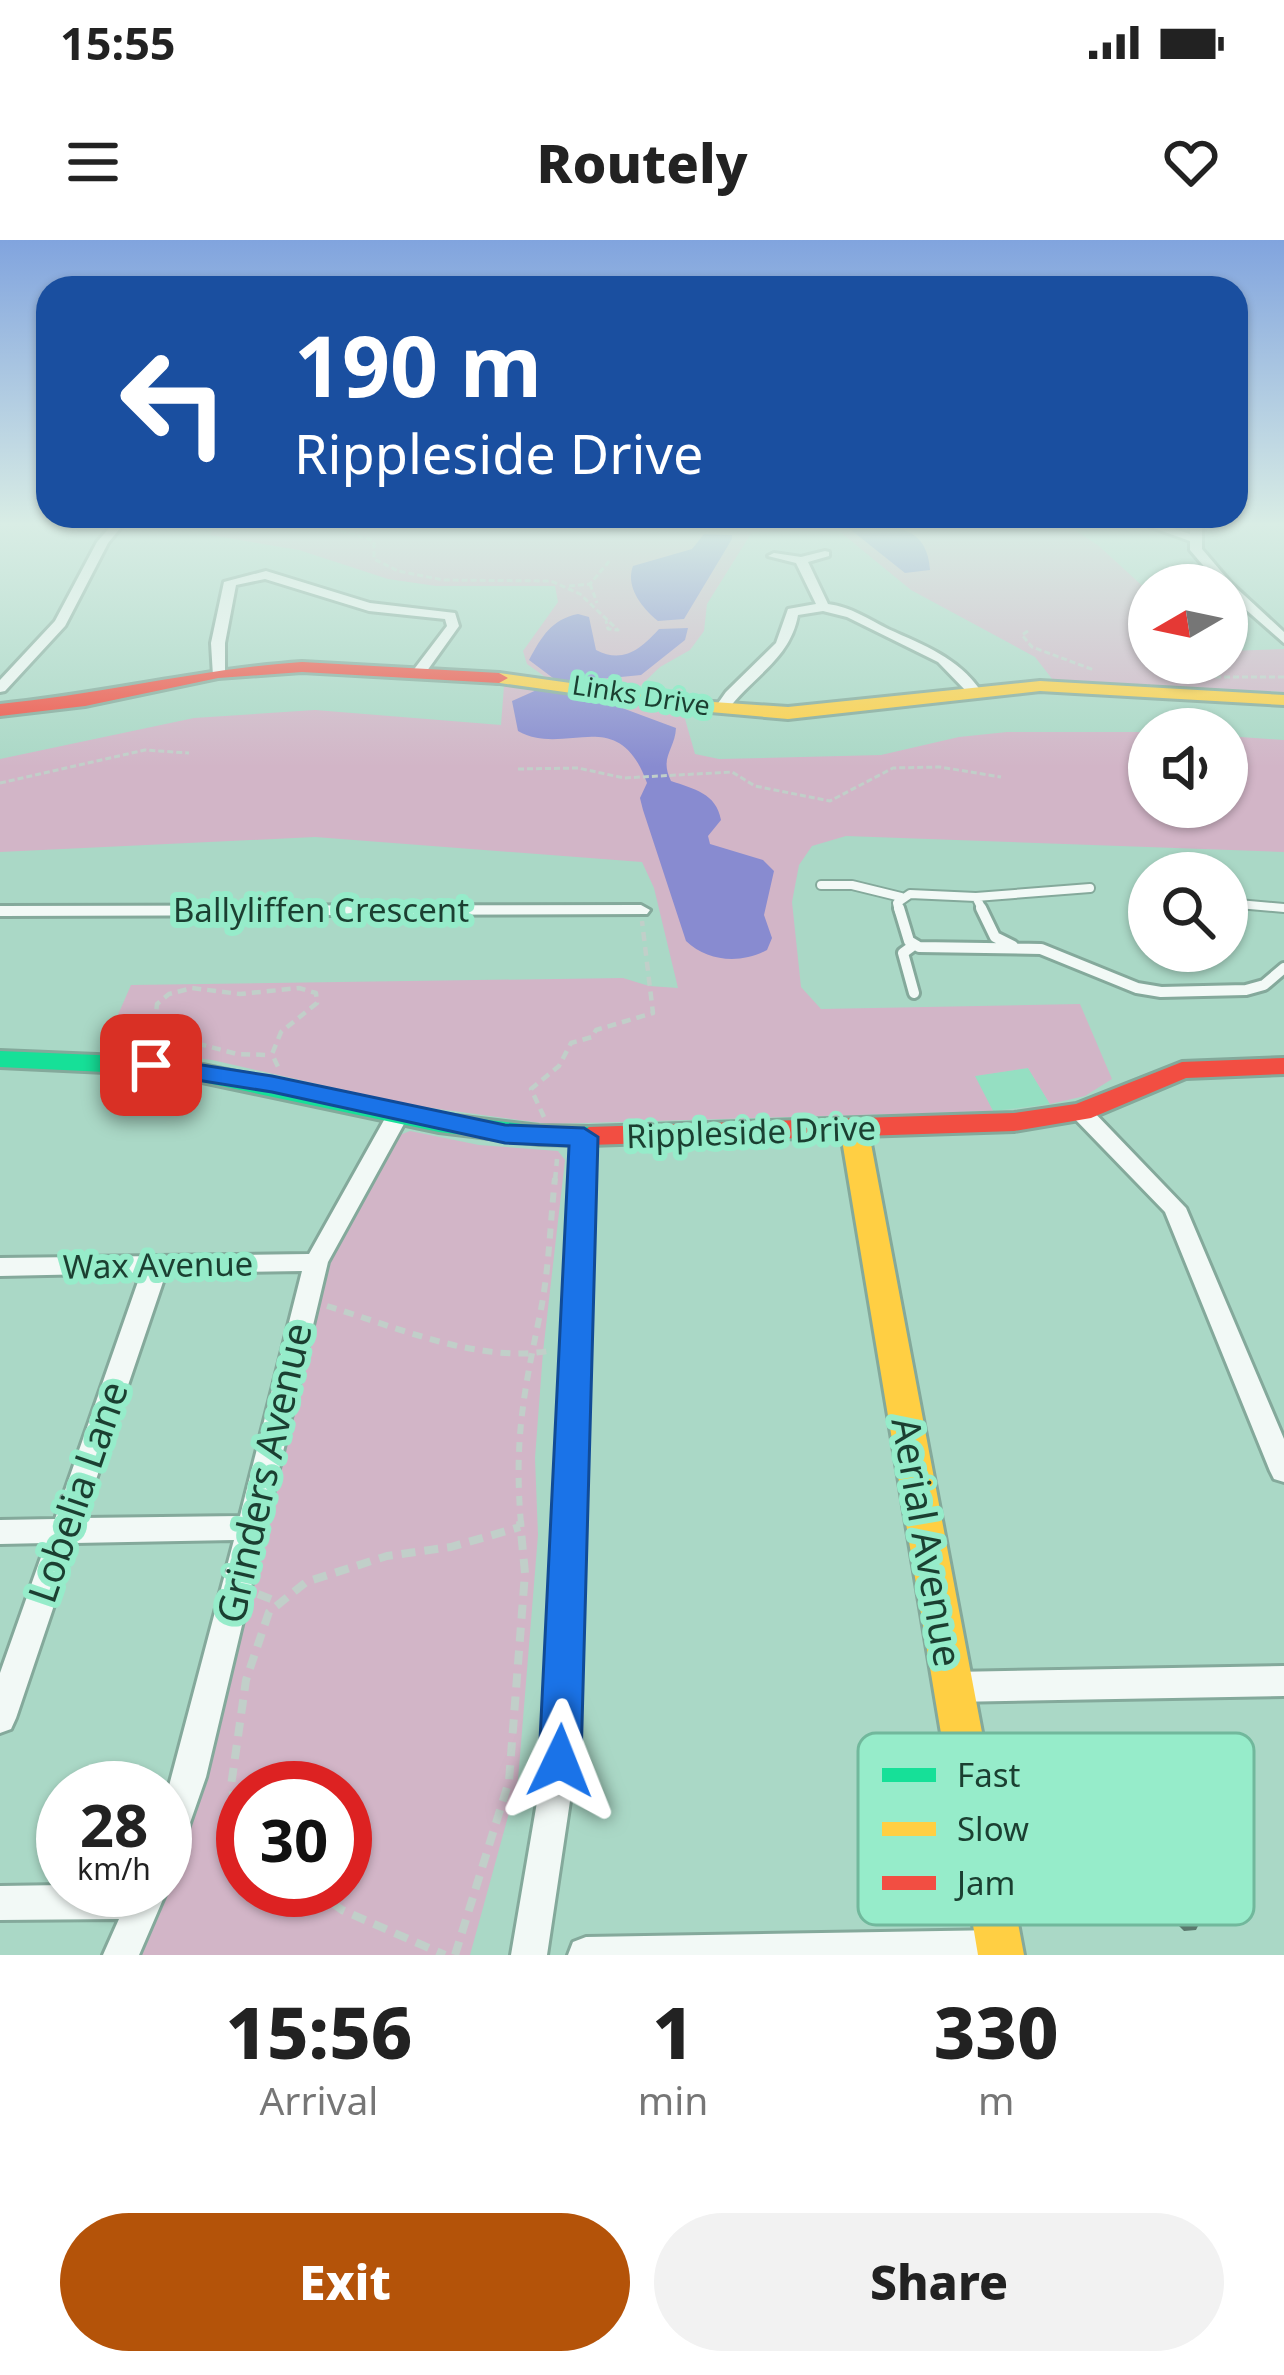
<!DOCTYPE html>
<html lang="en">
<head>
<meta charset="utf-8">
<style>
  :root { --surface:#fff; --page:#f2f2f2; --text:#222; --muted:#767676; --accent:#b45309 }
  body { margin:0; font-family:"Noto Sans",sans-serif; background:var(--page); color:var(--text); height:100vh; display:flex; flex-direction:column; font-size:45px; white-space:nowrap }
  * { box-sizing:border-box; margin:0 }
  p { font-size:39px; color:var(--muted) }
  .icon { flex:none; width:66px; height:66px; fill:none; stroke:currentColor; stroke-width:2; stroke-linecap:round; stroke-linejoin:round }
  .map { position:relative; height:1715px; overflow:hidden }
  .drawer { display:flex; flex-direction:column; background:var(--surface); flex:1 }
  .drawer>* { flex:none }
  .banner { position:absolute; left:36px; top:36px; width:1212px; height:252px; border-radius:36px; box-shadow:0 3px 9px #0004; background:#1a4fa0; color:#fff; overflow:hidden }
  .needle { width:78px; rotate:261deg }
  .tools { position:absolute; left:1128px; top:324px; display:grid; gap:24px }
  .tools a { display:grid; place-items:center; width:120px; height:120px; border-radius:50%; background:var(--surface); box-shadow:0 3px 9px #0004; font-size:60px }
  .speed { position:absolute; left:36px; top:1521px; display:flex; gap:24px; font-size:60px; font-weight:700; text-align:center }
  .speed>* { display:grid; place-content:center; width:156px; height:156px; border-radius:50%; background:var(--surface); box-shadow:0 3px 9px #0004; line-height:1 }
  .speed small { font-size:30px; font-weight:400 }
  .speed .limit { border:18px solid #d22; background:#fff; color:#111 }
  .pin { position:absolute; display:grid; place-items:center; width:102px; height:102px; color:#fff; margin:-51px; border-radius:24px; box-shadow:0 6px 18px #0006 }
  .me { position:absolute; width:132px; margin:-66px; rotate:2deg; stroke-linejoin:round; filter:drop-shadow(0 0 9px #0008) }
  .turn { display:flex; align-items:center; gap:42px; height:252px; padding:0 60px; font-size:54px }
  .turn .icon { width:156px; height:156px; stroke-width:2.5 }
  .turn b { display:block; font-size:84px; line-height:102px }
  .eta { display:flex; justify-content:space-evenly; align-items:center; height:204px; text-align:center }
  .eta b { font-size:72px; font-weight:800; line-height:84px }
  .button { display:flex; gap:24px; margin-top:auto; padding:24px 60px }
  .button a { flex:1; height:138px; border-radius:72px; background:var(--accent); color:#fff; font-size:48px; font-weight:800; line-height:138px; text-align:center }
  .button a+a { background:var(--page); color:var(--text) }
  .status { display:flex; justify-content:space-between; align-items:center; height:84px; padding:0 60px; background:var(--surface); direction:ltr }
  .status svg { height:33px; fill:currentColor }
  header { display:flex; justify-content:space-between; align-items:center; height:156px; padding:0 60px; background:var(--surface); font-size:54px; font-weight:800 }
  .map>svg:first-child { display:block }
  .built { fill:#95dfc2 }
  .green { fill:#d2b5c7; fill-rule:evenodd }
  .water { fill:#888bd0 }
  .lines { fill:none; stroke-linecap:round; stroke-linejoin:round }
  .lane-far1-casing { stroke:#84a99b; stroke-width:12 }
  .lane-casing { stroke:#84a99b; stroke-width:16 }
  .street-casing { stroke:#84a99b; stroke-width:6 }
  .fast-casing { stroke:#84a99b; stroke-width:6 }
  .slow-casing { stroke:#84a99b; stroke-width:6 }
  .jam-casing { stroke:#84a99b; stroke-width:6 }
  .path-far3 { stroke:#c1cfc9; stroke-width:3; stroke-dasharray:6 3; stroke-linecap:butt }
  .path-far2 { stroke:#c1cfc9; stroke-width:4.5; stroke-dasharray:9 6; stroke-linecap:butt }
  .path-far1 { stroke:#c1cfc9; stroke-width:6; stroke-dasharray:10 8; stroke-linecap:butt }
  .path { stroke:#c1cfc9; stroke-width:8; stroke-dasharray:14 9; stroke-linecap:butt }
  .lane-far1 { stroke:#f2f9f6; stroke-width:8 }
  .lane { stroke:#f2f9f6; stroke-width:10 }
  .street { fill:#f2f9f6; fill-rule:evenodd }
  .fast { fill:#16e098; fill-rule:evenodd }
  .slow { fill:#ffcf43; fill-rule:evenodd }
  .jam { fill:#f24e42; fill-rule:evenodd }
  .wall { fill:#5b786d }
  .route { fill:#1a73e8; stroke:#114b97; stroke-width:3 }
  .labels { text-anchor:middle; stroke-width:12; stroke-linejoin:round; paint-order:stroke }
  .far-street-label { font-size:27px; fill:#1b3f31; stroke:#96ecca }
  .street-label { font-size:33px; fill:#1b3f31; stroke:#96ecca }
  .near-street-label { font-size:39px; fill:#1b3f31; stroke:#96ecca }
  .key { fill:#96ecca; stroke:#71b89c; stroke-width:3 }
  .key-label { font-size:33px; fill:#1b3f31 }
</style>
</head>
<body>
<div class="status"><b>15:55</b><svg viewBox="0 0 49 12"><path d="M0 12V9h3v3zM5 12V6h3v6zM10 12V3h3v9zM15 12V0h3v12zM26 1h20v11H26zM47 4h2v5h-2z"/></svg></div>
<header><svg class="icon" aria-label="menu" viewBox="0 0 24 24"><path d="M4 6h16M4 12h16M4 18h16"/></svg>Routely<svg class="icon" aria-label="heart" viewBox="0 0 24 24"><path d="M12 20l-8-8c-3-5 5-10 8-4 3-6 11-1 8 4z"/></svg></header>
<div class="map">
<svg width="1284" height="1715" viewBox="0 0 1284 1715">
  <rect width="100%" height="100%" fill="#aad8c6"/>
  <path class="built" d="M1028 828 1050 864 993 871 974 836Z"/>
  <path class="green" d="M214 286H1068L1099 306 1149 352V423H1227V411L1284 409V452L1053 440 1035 417 911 350 839 291 752 292 707 364 704 391 690 410 660 427 638 448 649 453 613 459 683 472 695 514 719 519 881 515 959 497 1007 492H1149V567H1227V496L1284 500V612L846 596 812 606 799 625 792 662 801 747 821 769 1080 764 1112 839 1085 856 1050 864 1028 828 975 836 993 871 549 884 409 865 212 820 103 809 131 745 623 738 649 746 678 748 654 648 642 622 315 597 0 612V519L194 478 315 470 501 485 504 446 542 445 548 439 527 424 523 411 558 362 555 346H436L388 339 299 310 210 295Z
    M410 891 479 905 558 911 565 920 543 1112 535 1218 538 1295 518 1540 470 1715H139L206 1535 327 1022 395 897ZM243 1548H345V1650H243Z"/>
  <path class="water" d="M846 286C885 286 927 280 930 330L905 333Z
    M704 294 732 295V299L684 379 658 381C642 368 625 347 633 326L692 309Z
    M578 374 589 377 596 410C623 424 641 409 659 389L688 388 685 400 641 435 580 441 571 449 676 488C675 510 659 517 671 541 694 549 716 553 721 580L708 596 710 604 763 620 774 631 764 675 772 698 767 710C741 724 708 722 686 701L643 570 640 558 647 543C618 462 566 518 518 491L512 461 557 441 529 420C541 397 552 379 578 374Z"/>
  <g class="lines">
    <g class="lane-far1-casing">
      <path id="lane-far1" d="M821 645H852L901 657
        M976 657 1090 648
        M1227 663 1284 668
        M899 671 897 663 910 654 976 657 983 671"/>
    </g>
    <g class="lane-casing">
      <path id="lane" d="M899 668 909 701 919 707 1041 709 1137 748 1161 752 1246 750 1264 745 1284 728
        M981 668 995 697 1013 706
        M914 705 903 713 914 753"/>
    </g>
    <g class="street-casing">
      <path id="street" d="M111 286H122L108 303 65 386 5 451 0 452V440L55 381 97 302Z
        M1148 286H1166L1190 294V286H1202V309L1231 343 1284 392V403L1227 353V345H1220L1190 310V301Z
        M825 311 829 312V316L808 322 828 364C851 367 868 379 888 389 925 406 957 417 981 451L979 454H969L938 422 847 377 823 371 798 375C790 420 751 437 726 472H716L714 469 726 452 776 403 788 369 816 364 796 323 768 316 774 313 801 317Z
        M266 331 370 363 455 373 459 386 424 435 419 436 412 432 447 386 445 379 369 371 265 339 236 345 225 403V433L213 436 211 403 224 342Z
        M641 665 650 670 647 674 0 676V666Z
        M1081 865 1089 867 1186 968 1284 1199V1242L1274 1239 1270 1231 1165 972 1073 877 1070 872 1073 867Z
        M399 866 410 873 328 1022 206 1537 177 1620 165 1625V1561L234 1300 75 1303 16 1478 11 1489 0 1493V1433L46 1303 0 1304V1280L55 1279 141 1033 0 1036V1018L309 1014 388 873ZM302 1031 240 1276 83 1278 166 1033Z
        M584 890 595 897 576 1521 547 1715H511L544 1521 573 897Z
        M1284 1426V1456L953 1462 942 1457 937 1447 942 1437 953 1432Z
        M165 1644 167 1650 139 1715H103L119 1679 0 1680V1646L63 1645V1650H165Z
        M1000 1690 1013 1695 1018 1708 1015 1715H568L573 1702 586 1697Z"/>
    </g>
    <g class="fast-casing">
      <path id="fast" d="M0 811 169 818 439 874 539 886 589 887 603 896 589 905 539 904 439 892 169 835 0 827Z"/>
    </g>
    <g class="slow-casing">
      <path id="slow" d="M499 433 699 461 788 467 1040 441 1284 455V465L1040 451 788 479 699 471 493 442 490 438Z
        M854 879 868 888 1024 1715H978L840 888Z"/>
    </g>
    <g class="jam-casing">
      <path id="jam" d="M302 422 499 433 508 438 499 443 302 432 218 438 85 466 0 476V464C102 454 200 429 302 422Z
        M1284 818V834L1186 838 1091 878 1014 891 589 905 575 896 589 887 1014 873 1076 864 1182 822Z"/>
    </g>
    <path class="path-far3" d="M323 286 369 299 374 302V319L398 331 443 340 551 341 580 354 618 390 608 389 606 381
      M590 344 597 363
      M569 346 590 344 611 319
      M1028 391 1022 395 1032 407 1094 430
      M1206 437H1284
      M518 529 578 528 624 538 732 532 755 546 830 561 893 528 940 527 1001 537
      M0 543 145 510 189 513"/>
    <path class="path-far2" d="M154 792 237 814 269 815
      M136 805 154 792 157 764 169 754 192 748 240 754 299 748 316 753 317 763 281 792 272 814 279 829
      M544 877 531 849 559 826 571 803 592 797 596 790 653 773 642 681
      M555 941 557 919"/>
    <path class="path-far1" d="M327 1066C397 1087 481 1125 554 1110
      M521 1284C514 1203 523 1156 539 1079 549 1034 550 984 555 938"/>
    <path class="path" d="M258 1354 281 1363
      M243 1586 231 1546 246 1440 269 1372 306 1342 387 1316 451 1307 520 1287
      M314 1650 342 1670 445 1715
      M455 1715 509 1541 525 1333 520 1281"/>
    <use href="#lane-far1" class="lane-far1"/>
    <use href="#lane" class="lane"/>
    <use href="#street" class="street"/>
    <use href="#fast" class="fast"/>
    <use href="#slow" class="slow"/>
    <use href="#jam" class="jam"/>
  </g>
  <path class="wall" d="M1177 1661 1199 1684 1196 1690 1184 1691 1175 1682 1174 1668Z"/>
  <linearGradient id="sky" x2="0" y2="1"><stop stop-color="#81a4de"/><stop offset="0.54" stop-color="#d9ede5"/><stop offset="1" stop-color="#d9ede5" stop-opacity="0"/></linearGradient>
  <rect width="1284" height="527" fill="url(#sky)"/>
  <path class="route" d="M151 817 272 836 505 885 584 888 598 897 581 1521 575 1536 560 1542 545 1536 539 1521 569 906 505 903 272 852 141 831 137 825Z"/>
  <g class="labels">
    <g class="far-street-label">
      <text transform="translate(641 456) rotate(9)" y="9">Links Drive</text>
    </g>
    <g class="street-label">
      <text x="321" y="682">Ballyliffen Crescent</text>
      <text transform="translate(751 892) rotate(-2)" y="12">Rippleside Drive</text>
      <text transform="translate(158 1025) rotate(-1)" y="12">Wax Avenue</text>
    </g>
    <g class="near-street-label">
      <text transform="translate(264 1233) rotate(-77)" y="14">Grinders Avenue</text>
      <text transform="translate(78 1252) rotate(-71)" y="14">Lobelia Lane</text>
      <text transform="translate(927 1302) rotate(80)" y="14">Aerial Avenue</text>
    </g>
  </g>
  <rect x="858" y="1493" width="396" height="192" rx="18" class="key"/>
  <rect x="882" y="1528" width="54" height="14" fill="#16e098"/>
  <rect x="882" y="1582" width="54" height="14" fill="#ffcf43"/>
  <rect x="882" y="1636" width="54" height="14" fill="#f24e42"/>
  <g class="key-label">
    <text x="957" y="1547">Fast</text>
    <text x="957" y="1601">Slow</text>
    <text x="957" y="1655">Jam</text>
  </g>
</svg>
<div class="tools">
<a><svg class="needle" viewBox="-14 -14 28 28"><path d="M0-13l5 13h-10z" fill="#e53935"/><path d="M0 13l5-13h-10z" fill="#767676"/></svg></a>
<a><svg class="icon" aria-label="sound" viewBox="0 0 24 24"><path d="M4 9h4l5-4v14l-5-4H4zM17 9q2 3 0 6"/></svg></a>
<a><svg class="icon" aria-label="search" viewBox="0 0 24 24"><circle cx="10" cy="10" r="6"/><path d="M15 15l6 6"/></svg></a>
</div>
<div class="speed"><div>28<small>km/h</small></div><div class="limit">30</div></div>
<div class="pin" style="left:151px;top:825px;background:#d93025"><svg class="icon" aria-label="arrive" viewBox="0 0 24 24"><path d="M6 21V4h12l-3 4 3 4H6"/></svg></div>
<svg class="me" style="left:560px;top:1521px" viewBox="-20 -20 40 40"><path d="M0-17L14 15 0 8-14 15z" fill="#1a73e8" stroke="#fff" stroke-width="4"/></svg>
<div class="banner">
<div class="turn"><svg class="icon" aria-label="left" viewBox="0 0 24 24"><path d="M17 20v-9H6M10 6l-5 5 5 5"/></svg><div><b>190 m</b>Rippleside Drive</div></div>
</div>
</div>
<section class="drawer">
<div class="eta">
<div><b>15:56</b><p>Arrival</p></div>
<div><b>1</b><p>min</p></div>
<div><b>330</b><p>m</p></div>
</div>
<div class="button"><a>Exit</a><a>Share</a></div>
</section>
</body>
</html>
